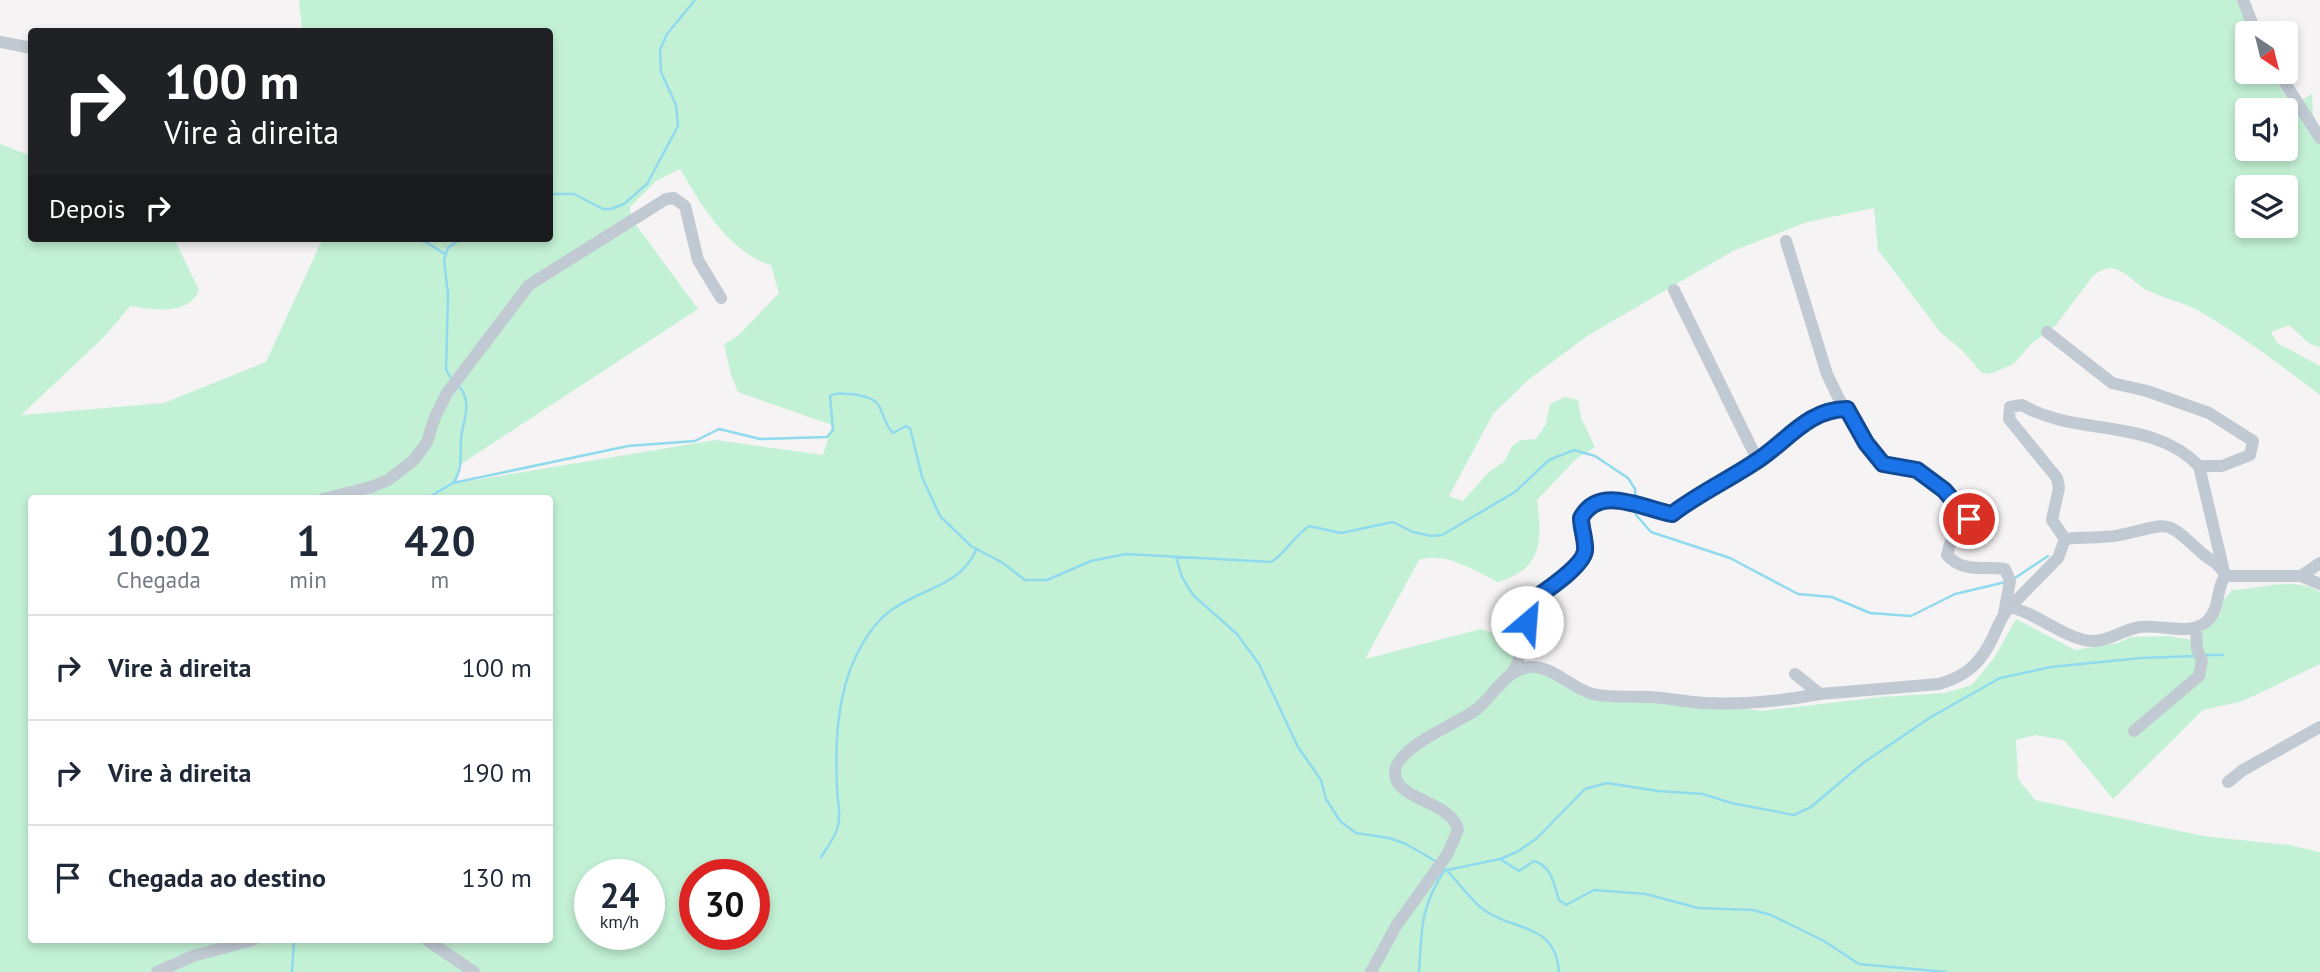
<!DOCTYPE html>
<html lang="pt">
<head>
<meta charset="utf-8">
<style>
  :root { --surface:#fff; --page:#f6f6f7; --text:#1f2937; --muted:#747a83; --line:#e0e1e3 }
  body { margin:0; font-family:"PT Sans",sans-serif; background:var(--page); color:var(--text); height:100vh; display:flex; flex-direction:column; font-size:26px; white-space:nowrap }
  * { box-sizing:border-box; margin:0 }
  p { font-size:23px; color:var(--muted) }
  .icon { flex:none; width:38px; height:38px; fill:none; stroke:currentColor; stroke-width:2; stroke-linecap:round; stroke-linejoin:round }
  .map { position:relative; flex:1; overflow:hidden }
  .side { position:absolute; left:28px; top:495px; width:525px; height:448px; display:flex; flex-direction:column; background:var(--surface); border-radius:7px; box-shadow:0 4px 10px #0003 }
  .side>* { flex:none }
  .banner { position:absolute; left:28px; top:28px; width:525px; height:214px; border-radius:7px; box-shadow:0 4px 10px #0003; background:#202124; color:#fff; overflow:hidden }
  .needle { width:46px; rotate:145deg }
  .controls { position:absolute; left:2235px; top:21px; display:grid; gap:14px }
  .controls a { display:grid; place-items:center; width:63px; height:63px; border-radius:7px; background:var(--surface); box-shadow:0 4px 10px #0003; font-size:35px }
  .speed { position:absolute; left:574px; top:859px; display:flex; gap:14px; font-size:35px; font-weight:700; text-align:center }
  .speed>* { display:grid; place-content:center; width:91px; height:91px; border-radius:50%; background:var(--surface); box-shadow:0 4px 10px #0003; line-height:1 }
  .speed small { font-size:18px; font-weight:400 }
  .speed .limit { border:10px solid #d22; background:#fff; color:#111 }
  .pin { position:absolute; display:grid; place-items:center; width:60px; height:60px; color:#fff; margin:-30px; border:4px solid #fff; border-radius:50%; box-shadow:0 2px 7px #0007 }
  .me { position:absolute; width:77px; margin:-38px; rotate:27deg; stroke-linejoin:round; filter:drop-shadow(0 0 5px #0008) }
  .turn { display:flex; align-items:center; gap:24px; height:147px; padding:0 21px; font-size:32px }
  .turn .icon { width:91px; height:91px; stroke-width:2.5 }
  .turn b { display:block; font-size:49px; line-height:60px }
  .then { display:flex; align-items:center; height:66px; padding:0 21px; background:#0003; gap:14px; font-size:26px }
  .eta { display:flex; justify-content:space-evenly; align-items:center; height:119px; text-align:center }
  .eta b { font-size:42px; font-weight:600; line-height:49px }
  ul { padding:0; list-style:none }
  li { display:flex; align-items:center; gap:21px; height:105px; padding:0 21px; border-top:2px solid var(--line) }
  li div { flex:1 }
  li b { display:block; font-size:26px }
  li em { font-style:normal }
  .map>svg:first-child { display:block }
  .green { fill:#c3f1d5; fill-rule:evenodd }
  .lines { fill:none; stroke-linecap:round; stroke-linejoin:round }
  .stream { stroke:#90daee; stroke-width:2.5 }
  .street { stroke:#c1cad2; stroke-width:12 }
  .route-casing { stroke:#114b97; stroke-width:18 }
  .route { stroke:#1a73e8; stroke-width:12 }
</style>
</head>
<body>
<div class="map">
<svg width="2320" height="972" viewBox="0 0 2320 972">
  <rect width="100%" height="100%" fill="#f5f3f3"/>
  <path class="green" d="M299 0H2241L2251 33H2247V72H2270L2286 97 2298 102 2312 94 2313 118 2320 143V347L2310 344 2289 325 2271 332 2277 343 2320 366V395C2281 365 2242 336 2199 311 2184 302 2165 299 2149 291 2129 282 2118 255 2093 276L2056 325 2030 345 2014 364 1989 374 1981 372 1962 350 1941 333 1878 250 1874 208 1807 222 1733 251 1587 336 1528 380 1493 414 1449 496 1463 501 1490 471 1504 462 1512 446 1521 440 1536 439 1546 424 1550 404 1565 397 1578 400 1581 418 1595 447 1576 459 1537 500C1542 540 1543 569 1498 582 1473 570 1447 552 1419 560L1365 659 1481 629 1506 637 1510 653 1516 662 1580 691 1704 702 1761 711 1881 697 1945 693 1972 685 1994 658 2016 619 2075 650 2118 643 2131 637 2168 636 2192 640 2221 613 2223 601 2232 590C2261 589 2294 576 2320 592V664L2243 701 2203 710 2113 799 2064 740 2036 735 2016 740 2018 779 2035 800 2203 836 2289 845 2320 852V972H0V144L31 156 32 238H174L199 290C188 317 152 309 130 306L105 336 21 415 164 403 266 362 323 238H550V32L302 31ZM2247 110H2286V149H2247ZM680 169C701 205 730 253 771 265L779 293 738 336 724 344 731 375 738 392 832 425 823 455 716 440 457 483 458 466 698 309 631 218 630 207 656 181ZM2247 187H2286V226H2247ZM32 499H550V940H32ZM590 875H649V934H590ZM695 875H754V934H695Z"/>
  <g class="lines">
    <path class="stream" d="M550 194H574L603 209H611L624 204 647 184 678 126 676 105 661 72 660 50 667 34 695 0
      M411 238 426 242 445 254
      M450 377 446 369 448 294 444 260 448 248 461 238
      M453 483C463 470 460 455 461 439 463 420 473 403 459 386
      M426 499 453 483 628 446 695 441 719 429 760 439 827 437 833 430 830 396C837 392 843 394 851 394 891 399 875 413 893 433L906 426 910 428 922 477 940 516 971 546 1003 563 1025 580H1047L1091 561 1126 554 1271 562C1283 556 1293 537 1309 526L1341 533 1393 522 1413 532 1431 536 1442 535 1515 492 1549 460 1574 450 1595 456 1628 478 1635 489 1636 501
      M1636 507V515L1651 532 1730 558 1798 594 1832 597 1870 613 1911 616 1955 594 2006 582
      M1176 557 1182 577 1193 595 1237 634 1259 664 1298 747 1321 780 1326 799 1340 821 1356 833 1389 838 1406 844 1437 862
      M2012 580 2048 556
      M2206 655H2223
      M821 857C827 848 834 839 837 829 842 815 837 801 837 787 835 743 837 695 856 656 865 637 878 618 896 607 925 588 961 585 976 550
      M1500 859 1519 871 1534 861C1552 866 1554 885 1559 900L1566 905 1594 890 1646 894 1698 908 1753 910 1771 915 1824 941 1859 964 1946 972
      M1442 866C1457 879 1468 898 1484 910 1515 932 1555 922 1559 972
      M1447 870 1500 859 1517 852 1536 839 1585 789 1607 783 1658 791 1703 794 1731 803 1794 815 1811 807 1863 763 1931 717 2000 678 2051 667 2141 658 2196 656
      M292 972 294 940
      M1419 972C1422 927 1420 909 1445 869"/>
    <path class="street" d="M2243 0 2256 33
      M0 42 32 48
      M2278 72 2320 138
      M1786 241 1827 374 1839 399 1883 464C1894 466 1906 467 1916 470 1937 477 1958 502 1969 519L1950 544 1947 555C1962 573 1984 566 2005 569L2010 581 2004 613
      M1674 290 1758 461
      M2047 332 2112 383 2147 391 2209 413 2253 441 2250 455 2222 466H2199
      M323 499 371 487 388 480 414 460 427 442 435 417 447 393 529 285 666 199 674 198 685 206 698 260 721 298
      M2065 539 2052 520 2059 488 2057 478 2009 419 2010 407 2022 405C2076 437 2152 417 2199 466L2225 576
      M2301 576 2320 584
      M2009 608 2058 558 2065 539C2083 536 2102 539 2120 535 2172 524 2162 517 2203 554 2211 561 2219 563 2223 572
      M1511 674 1518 663 1528 603 1583 558 1584 543 1581 518C1599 484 1643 509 1672 514L1758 461 1815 416 1833 409H1847
      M1820 694 1939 684C1967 676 1982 662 1994 635 1999 624 2002 615 2010 607 2036 613 2057 633 2084 640 2105 645 2120 630 2140 627 2161 624 2192 637 2208 620 2220 609 2216 589 2225 576H2301L2320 563
      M2134 731 2199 676 2202 661 2197 649 2196 628
      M2228 782 2243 770 2320 727
      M427 940 474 972
      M157 972 193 956 253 940
      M1371 972 1396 926 1447 855 1458 830C1453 801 1393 800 1395 772 1397 746 1459 723 1477 709 1494 695 1506 669 1530 667 1552 665 1572 689 1593 694 1611 698 1632 696 1651 697 1669 698 1686 702 1704 703 1743 705 1781 701 1820 694L1795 674"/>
  </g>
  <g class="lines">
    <g class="route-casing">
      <path id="route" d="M1527 622 1528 603C1542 593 1582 568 1585 551 1586 540 1581 529 1581 518 1599 484 1642 508 1672 514 1698 494 1728 480 1755 462 1786 443 1807 409 1847 409L1866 443 1883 464 1917 470 1944 490 1969 519"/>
    </g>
    <use href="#route" class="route"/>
  </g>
</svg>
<div class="controls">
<a><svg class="needle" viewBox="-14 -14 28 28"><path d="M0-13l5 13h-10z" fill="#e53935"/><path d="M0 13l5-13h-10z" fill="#747a83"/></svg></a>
<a><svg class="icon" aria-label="sound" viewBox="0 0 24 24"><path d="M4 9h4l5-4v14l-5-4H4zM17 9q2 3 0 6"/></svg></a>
<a><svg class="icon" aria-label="layers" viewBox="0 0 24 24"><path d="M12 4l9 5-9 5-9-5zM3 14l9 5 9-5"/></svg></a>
</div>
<div class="speed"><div>24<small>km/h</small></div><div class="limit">30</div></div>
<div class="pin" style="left:1969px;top:519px;background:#d93025"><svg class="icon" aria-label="arrive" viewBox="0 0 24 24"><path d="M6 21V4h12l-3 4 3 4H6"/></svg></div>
<svg class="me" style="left:1527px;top:622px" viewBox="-20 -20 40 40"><circle r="19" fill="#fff"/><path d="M0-13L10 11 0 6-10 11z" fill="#1a73e8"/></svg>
<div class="banner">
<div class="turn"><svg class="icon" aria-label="right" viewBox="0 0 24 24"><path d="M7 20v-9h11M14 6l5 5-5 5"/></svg><div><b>100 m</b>Vire à direita</div></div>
<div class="then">Depois<svg class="icon" aria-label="right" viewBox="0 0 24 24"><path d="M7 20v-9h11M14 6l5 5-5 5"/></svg></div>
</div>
<section class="side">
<div class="eta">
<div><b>10:02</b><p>Chegada</p></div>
<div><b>1</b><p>min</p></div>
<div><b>420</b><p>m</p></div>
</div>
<ul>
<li><svg class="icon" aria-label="right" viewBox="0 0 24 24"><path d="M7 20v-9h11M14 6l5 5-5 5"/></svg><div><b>Vire à direita</b></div><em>100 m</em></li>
<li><svg class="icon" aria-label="right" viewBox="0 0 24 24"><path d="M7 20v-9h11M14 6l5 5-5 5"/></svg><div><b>Vire à direita</b></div><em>190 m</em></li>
<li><svg class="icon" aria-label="arrive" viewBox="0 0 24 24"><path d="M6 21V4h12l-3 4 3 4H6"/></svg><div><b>Chegada ao destino</b></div><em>130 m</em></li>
</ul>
</section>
</div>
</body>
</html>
